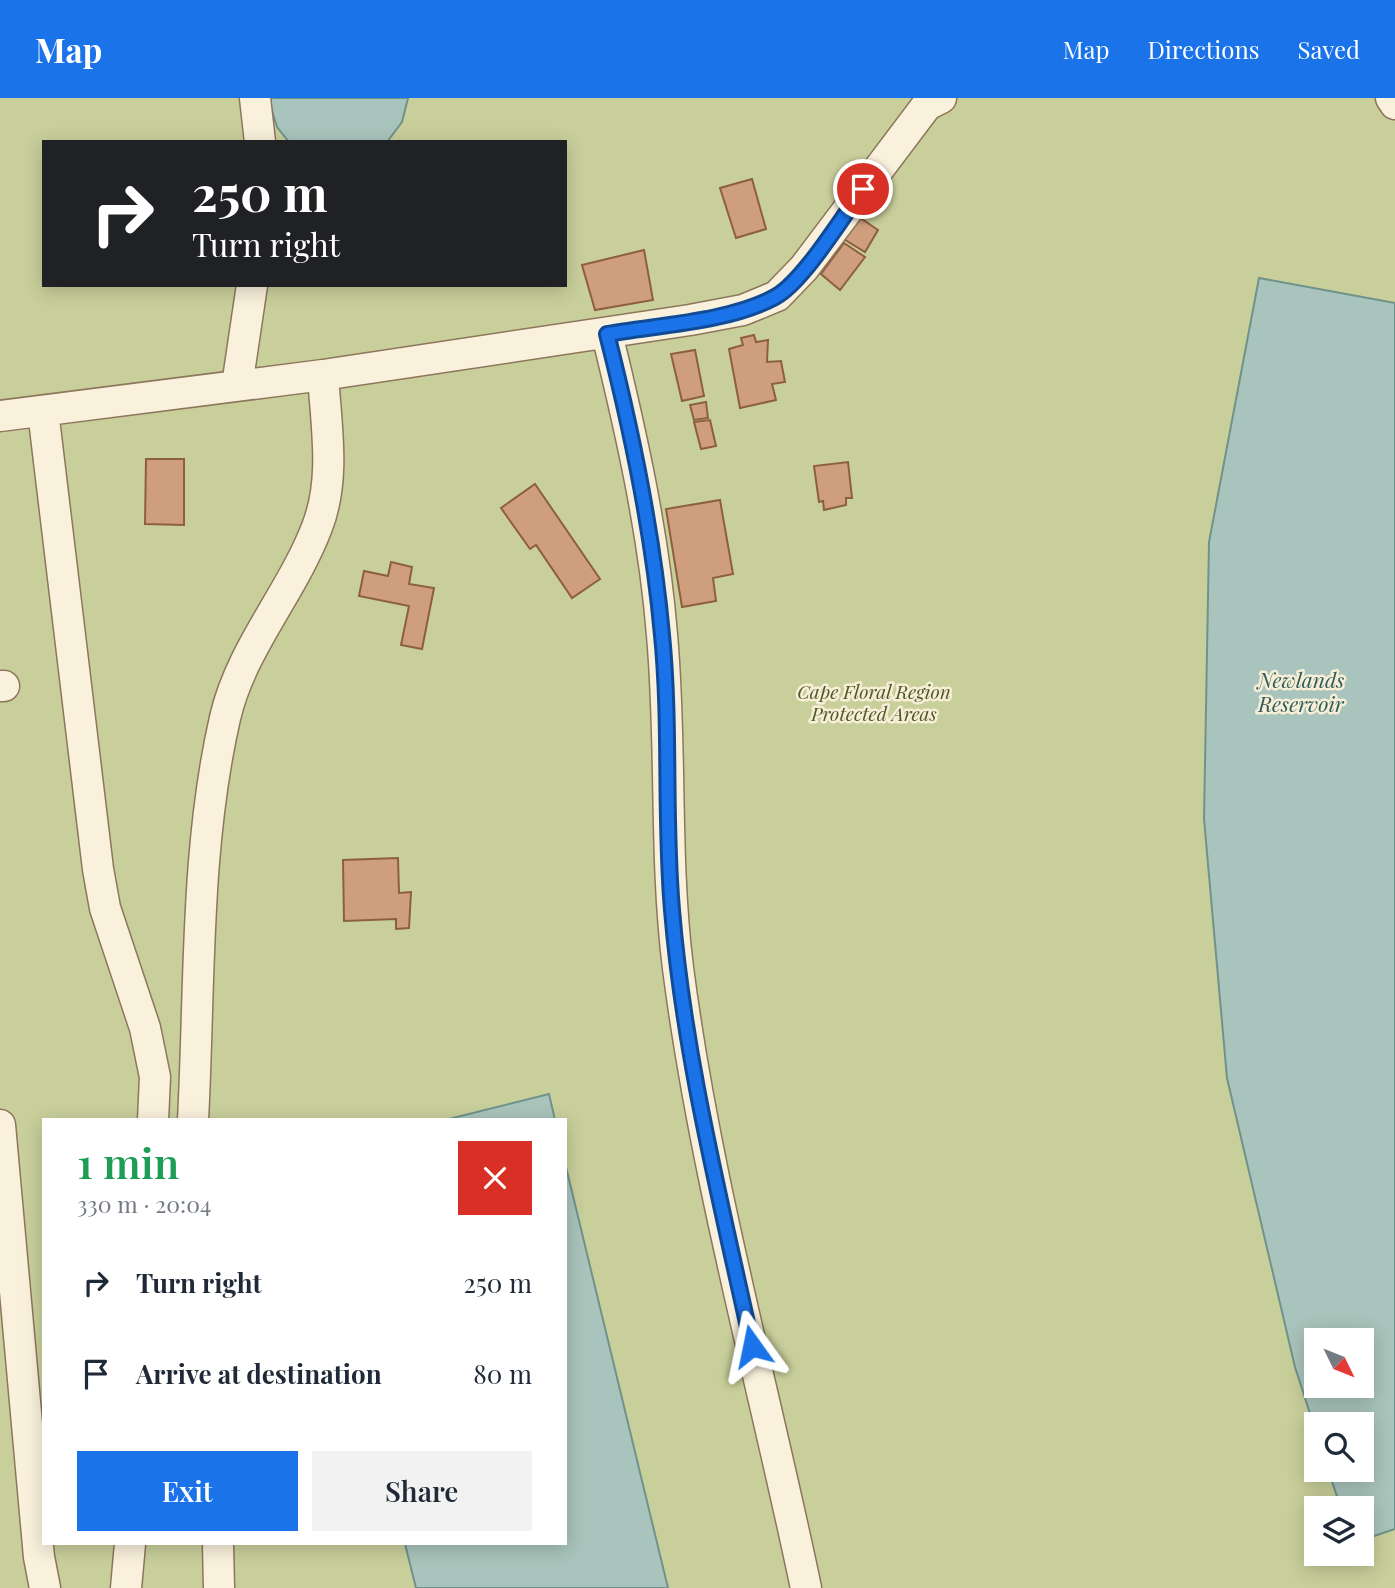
<!DOCTYPE html>
<html lang="en">
<head>
<meta charset="utf-8">
<style>
  :root { --surface:#fff; --page:#f2f2f3; --text:#1f2937; --muted:#747a83; --accent:#1a73e8 }
  body { margin:0; font-family:"Playfair Display",serif; background:var(--page); color:var(--text); height:100vh; display:flex; flex-direction:column; font-size:26px; white-space:nowrap }
  * { box-sizing:border-box; margin:0 }
  p { font-size:23px; color:var(--muted) }
  .icon { flex:none; width:38px; height:38px; fill:none; stroke:currentColor; stroke-width:2; stroke-linecap:round; stroke-linejoin:round }
  .map { position:relative; flex:1; overflow:hidden }
  .details { position:absolute; left:42px; top:1020px; width:525px; height:427px; display:flex; flex-direction:column; background:var(--surface); border-radius:0px; box-shadow:0 4px 18px #0003 }
  .details>* { flex:none }
  .guide { position:absolute; left:42px; top:42px; width:525px; height:147px; border-radius:0px; box-shadow:0 4px 18px #0003; background:#202124; color:#fff; overflow:hidden }
  .needle { width:46px; rotate:133deg }
  .controls { position:absolute; left:1304px; top:1230px; display:grid; gap:14px }
  .controls a { display:grid; place-items:center; width:70px; height:70px; border-radius:0px; background:var(--surface); box-shadow:0 4px 18px #0003; font-size:35px }
  .pin { position:absolute; display:grid; place-items:center; width:60px; height:60px; color:#fff; margin:-30px; border:4px solid #fff; border-radius:50%; box-shadow:0 2px 7px #0007 }
  .me { position:absolute; width:77px; margin:-38px; rotate:348deg; stroke-linejoin:round; filter:drop-shadow(0 0 5px #0008) }
  .turn { display:flex; align-items:center; gap:24px; height:147px; padding:0 35px; font-size:32px }
  .turn .icon { width:91px; height:91px; stroke-width:2.5 }
  .turn b { display:block; font-size:49px; line-height:60px }
  .round { display:grid; place-items:center; flex:none; width:74px; height:74px; border-radius:0px; background:var(--page) }
  .overview { display:flex; align-items:center; justify-content:space-between; height:119px; padding:0 35px }
  h1 { font-size:42px; font-weight:600; line-height:52px; color:#1e9e55 }
  .cta { display:flex; gap:14px; margin-top:auto; padding:14px 35px }
  .cta a { flex:1; height:80px; border-radius:0px; background:var(--accent); color:#fff; font-size:28px; font-weight:600; line-height:80px; text-align:center }
  .cta a+a { background:var(--page); color:var(--text) }
  ul { padding:0; list-style:none }
  li { display:flex; align-items:center; gap:21px; height:91px; padding:0 35px }
  li div { flex:1 }
  li b { display:block; font-size:26px }
  li em { font-style:normal }
  header { display:flex; align-items:center; gap:42px; box-sizing:border-box; height:98px; padding:0 35px; background:var(--accent); color:#fff }
  header strong { font-size:33px }
  nav { display:flex; gap:38px; margin-inline-start:auto; font-size:24px }
  .map>svg:first-child { display:block }
  .green { fill:#c9cf9b; fill-rule:evenodd }
  .water { fill:#a9c4bc; stroke:#6f938a; stroke-width:2; fill-rule:evenodd }
  .building { fill:#cf9f7d; stroke:#8d5f41; stroke-width:2 }
  .lines { fill:none; stroke-linecap:round; stroke-linejoin:round }
  .minor-casing { stroke:#8d765c; stroke-width:33 }
  .minor { stroke:#faf1dc; stroke-width:30 }
  .route-casing { stroke:#114b97; stroke-width:18 }
  .route { stroke:#1a73e8; stroke-width:12 }
  .labels { text-anchor:middle; stroke-width:5; stroke-linejoin:round; paint-order:stroke }
  .park-label { font-size:19px; font-style:italic; fill:#4d5a26; stroke:#f7eed8 }
  .water-label { font-size:21px; font-style:italic; fill:#2f5d5a; stroke:#f7eed8 }
</style>
</head>
<body>
<header>
<strong>Map</strong>
<nav><a>Map</a><a>Directions</a><a>Saved</a></nav>
</header>
<div class="map">
<svg width="1395" height="1490" viewBox="0 0 1395 1490">
  <rect width="100%" height="100%" fill="#f0e4c8"/>
  <path class="green" d="M0 0H1395V1490H0ZM44 44H565V187H44ZM44 1022H565V1446H44ZM1316 1242H1362V1288H1316ZM1316 1326H1362V1372H1316ZM1316 1410H1362V1456H1316Z"/>
  <path class="water" d="M268 0H408L402 24 387 44H289L277 29Z
    M1259 180 1395 205V1431L1362 1442V1410H1341L1328 1372H1362V1326H1316V1334L1295 1269 1227 980 1204 721 1209 444ZM1362 1242V1288H1316V1242Z
    M549 996 555 1022H445Z
    M565 1065 668 1490H416L405 1446H565Z"/>
  <path class="building" d="M752 81 766 131 736 140 720 90Z
    M856 117 878 132 865 154 842 140Z
    M844 145 865 159 840 192 821 176Z
    M644 152 653 202 595 212 582 167Z
    M754 237 756 244 768 242 767 264 781 263 785 284 772 286 776 302 740 310 729 251 743 247 741 240Z
    M695 252 704 298 682 303 671 256Z
    M706 304 708 320 694 322 690 307Z
    M710 322 716 348 701 351 694 324Z
    M146 361H184V427L145 426Z
    M848 364 852 400H846V407L824 412 823 403 819 404 814 368Z
    M535 386 600 481 572 500 536 447 530 451 501 410Z
    M720 402 733 476 713 480 716 503 682 509 666 411Z
    M391 464 412 469 409 486 434 490 422 551 401 547 409 508 359 498 364 473 388 478Z
    M398 760 399 795 411 794 409 830 396 831V821L344 823 343 762Z"/>
  <g class="lines">
    <g class="minor-casing">
      <path id="minor" d="M255 0 260 44
        M1391 0 1395 6
        M607 236C631 334 654 436 662 537 672 648 664 759 678 870 705 1079 763 1284 806 1490
        M237 288 252 187
        M43 313 98 771 105 810 145 930 155 979 153 1022
        M0 318 323 277
        M0 588H4
        M193 1022C200 889 195 751 225 620 241 550 292 495 317 429 336 381 326 327 323 277L690 222 743 212 777 198 804 170 927 7 941 0
        M0 1027 39 1459 45 1490
        M218 1446 219 1490
        M126 1490 130 1446"/>
    </g>
    <use href="#minor" class="minor"/>
  </g>
  <g class="lines">
    <g class="route-casing">
      <path id="route" d="M752 1248C721 1104 684 959 672 812 664 720 671 628 662 537 653 436 632 334 607 236 658 227 729 224 775 199 803 184 843 118 863 91"/>
    </g>
    <use href="#route" class="route"/>
  </g>
  <g class="labels">
    <g class="park-label">
      <text x="874" y="601">Cape Floral Region<tspan x="874" dy="22">Protected Areas</tspan></text>
    </g>
    <g class="water-label">
      <text x="1301" y="590">Newlands<tspan x="1301" dy="24">Reservoir</tspan></text>
    </g>
  </g>
</svg>
<div class="controls">
<a><svg class="needle" viewBox="-14 -14 28 28"><path d="M0-13l5 13h-10z" fill="#e53935"/><path d="M0 13l5-13h-10z" fill="#747a83"/></svg></a>
<a><svg class="icon" aria-label="search" viewBox="0 0 24 24"><circle cx="10" cy="10" r="6"/><path d="M15 15l6 6"/></svg></a>
<a><svg class="icon" aria-label="layers" viewBox="0 0 24 24"><path d="M12 4l9 5-9 5-9-5zM3 14l9 5 9-5"/></svg></a>
</div>
<div class="pin" style="left:863px;top:91px;background:#d93025"><svg class="icon" aria-label="arrive" viewBox="0 0 24 24"><path d="M6 21V4h12l-3 4 3 4H6"/></svg></div>
<svg class="me" style="left:752px;top:1248px" viewBox="-20 -20 40 40"><path d="M0-17L14 15 0 8-14 15z" fill="#1a73e8" stroke="#fff" stroke-width="4"/></svg>
<div class="guide">
<div class="turn"><svg class="icon" aria-label="right" viewBox="0 0 24 24"><path d="M7 20v-9h11M14 6l5 5-5 5"/></svg><div><b>250 m</b>Turn right</div></div>
</div>
<section class="details">
<div class="overview"><div><h1>1 min</h1><p>330 m · 20:04</p></div><a class="round" style="background:#d93025;color:#fff"><svg class="icon" aria-label="close" viewBox="0 0 24 24"><path d="M6 6l12 12M18 6L6 18"/></svg></a></div>
<ul>
<li><svg class="icon" aria-label="right" viewBox="0 0 24 24"><path d="M7 20v-9h11M14 6l5 5-5 5"/></svg><div><b>Turn right</b></div><em>250 m</em></li>
<li><svg class="icon" aria-label="arrive" viewBox="0 0 24 24"><path d="M6 21V4h12l-3 4 3 4H6"/></svg><div><b>Arrive at destination</b></div><em>80 m</em></li>
</ul>
<div class="cta"><a>Exit</a><a>Share</a></div>
</section>
</div>
</body>
</html>
